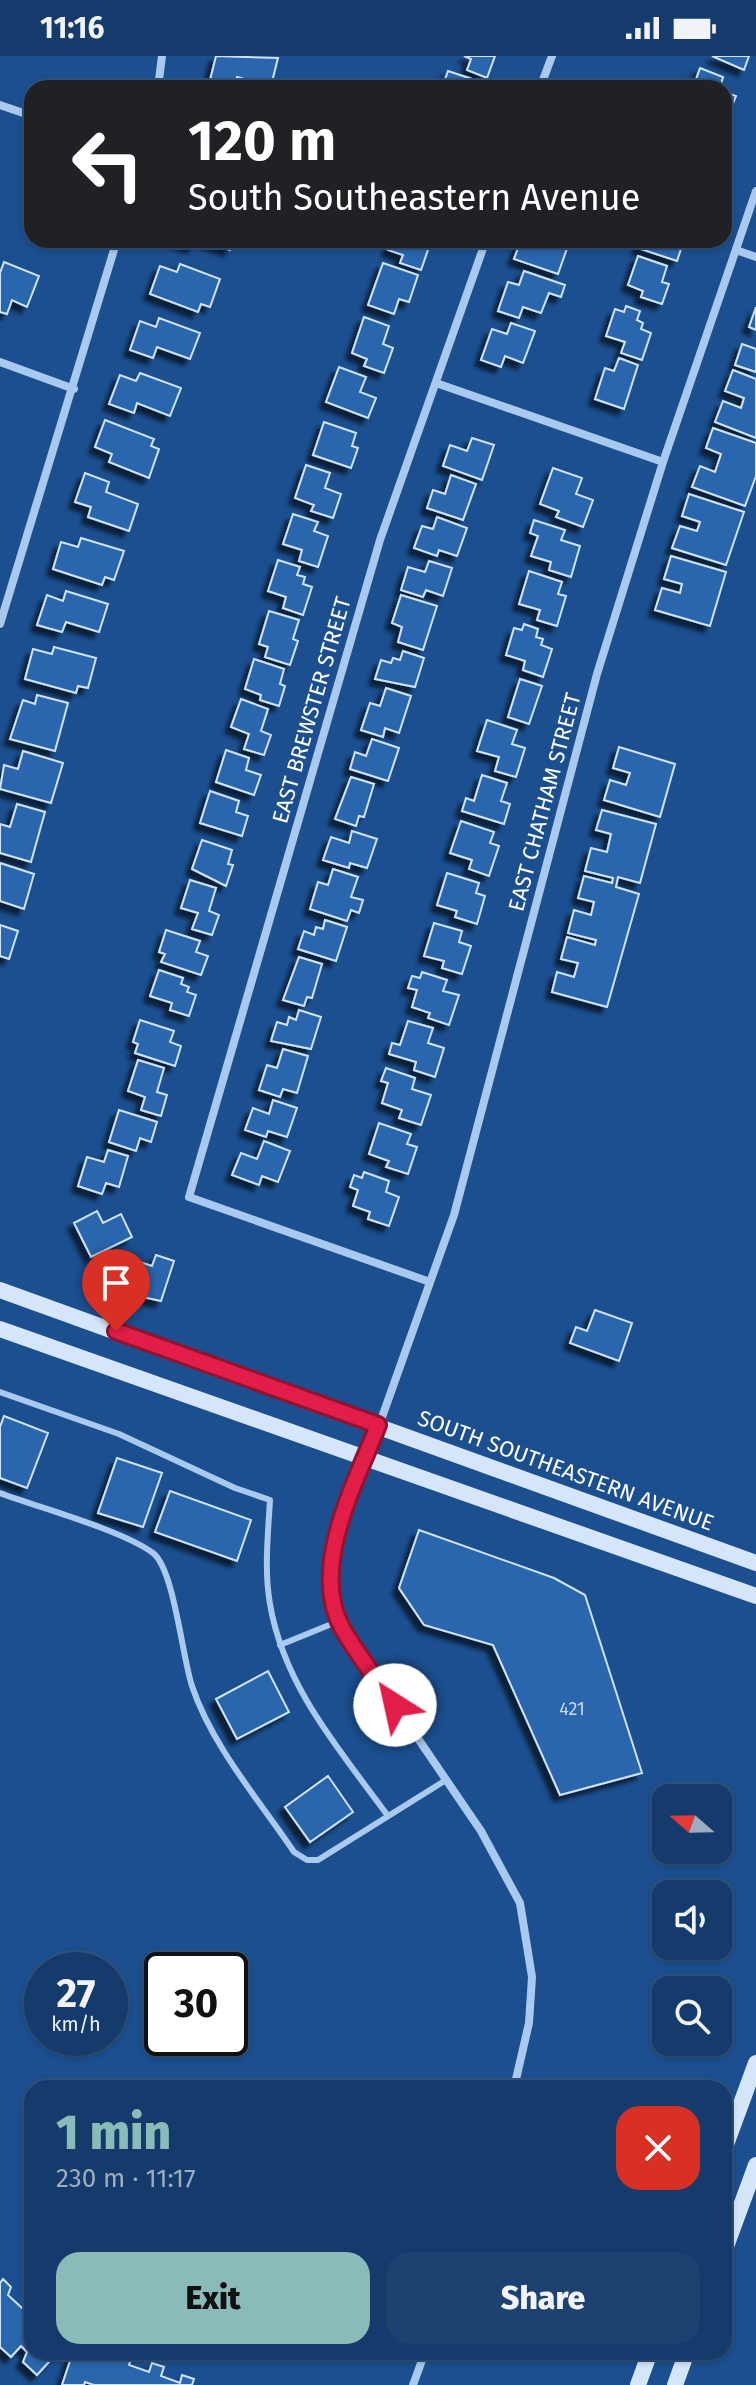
<!DOCTYPE html>
<html lang="en">
<head>
<meta charset="utf-8">
<style>
  :root { --surface:#143b6b; --page:#1d4271; --text:#f1f3f6; --muted:#9dadc1; --line:#33557e; --accent:#8bbbb9 }
  body { margin:0; font-family:"Fira Sans",sans-serif; background:var(--page); color:var(--text); height:100vh; display:flex; flex-direction:column; font-size:30px; white-space:nowrap }
  * { box-sizing:border-box; margin:0 }
  p { font-size:26px; color:var(--muted) }
  .icon { flex:none; width:44px; height:44px; fill:none; stroke:currentColor; stroke-width:2; stroke-linecap:round; stroke-linejoin:round }
  .map { position:relative; flex:1; overflow:hidden }
  .drawer { position:absolute; left:24px; top:2024px; width:708px; height:280px; display:flex; flex-direction:column; background:var(--surface); border-radius:24px; box-shadow:0 2px 6px #0004,0 0 0 2px var(--line) }
  .drawer>* { flex:none }
  .top-card { position:absolute; left:24px; top:24px; width:708px; height:168px; border-radius:24px; box-shadow:0 2px 6px #0004,0 0 0 2px var(--line); background:#202124; color:#fff; overflow:hidden }
  .needle { width:52px; rotate:290deg }
  .buttons { position:absolute; left:652px; top:1728px; display:grid; gap:16px }
  .buttons a { display:grid; place-items:center; width:80px; height:80px; border-radius:16px; background:var(--surface); box-shadow:0 2px 6px #0004,0 0 0 2px var(--line); font-size:40px }
  .speed { position:absolute; left:24px; top:1896px; display:flex; gap:16px; font-size:40px; font-weight:700; text-align:center }
  .speed>* { display:grid; place-content:center; width:104px; height:104px; border-radius:50%; background:var(--surface); box-shadow:0 2px 6px #0004,0 0 0 2px var(--line); line-height:1 }
  .speed small { font-size:20px; font-weight:400 }
  .speed .limit { border:4px solid #111; border-radius:12px; background:#fff; color:#111 }
  .pin { position:absolute; display:grid; place-items:center; width:68px; height:68px; color:#fff; margin:-82px -34px; border-radius:50% 50% 50% 0; rotate:-45deg; box-shadow:0 0 8px #0007 }
  .pin .icon { rotate:45deg }
  .me { position:absolute; width:88px; margin:-44px; rotate:325deg; stroke-linejoin:round; filter:drop-shadow(0 0 6px #0008) }
  .turn { display:flex; align-items:center; gap:28px; height:168px; padding:0 32px; font-size:36px }
  .turn .icon { width:104px; height:104px; stroke-width:2.5 }
  .turn b { display:block; font-size:56px; line-height:68px }
  .round { display:grid; place-items:center; flex:none; width:84px; height:84px; border-radius:24px; background:var(--page) }
  .overview { display:flex; align-items:center; justify-content:space-between; height:136px; padding:0 32px }
  h1 { font-size:48px; font-weight:800; line-height:60px; color:var(--accent) }
  .cta { display:flex; gap:16px; margin-top:auto; padding:16px 32px }
  .cta a { flex:1; height:92px; border-radius:24px; background:var(--accent); color:#111; font-size:32px; font-weight:800; line-height:92px; text-align:center }
  .cta a+a { background:var(--page); color:var(--text) }
  .status { display:flex; justify-content:space-between; align-items:center; height:56px; padding:0 40px; background:var(--surface); direction:ltr }
  .status svg { height:22px; fill:currentColor }
  .map>svg:first-child { display:block }
  .building { fill:#2a66ad; stroke:#cfe3fa; stroke-width:2; filter:url(#shadow) }
  .lines { fill:none; stroke-linecap:round; stroke-linejoin:round }
  .lane { stroke:#a9c9ee; stroke-width:6 }
  .street { stroke:#a9c9ee; stroke-width:8 }
  .secondary { stroke:#d6e6fa; stroke-width:16 }
  .route-casing { stroke:#92132f; stroke-width:20 }
  .route { stroke:#e11d48; stroke-width:14 }
  .labels { text-anchor:middle; stroke-width:8; stroke-linejoin:round; paint-order:stroke }
  .number-label { font-size:18px; fill:#cad9ea }
  .street-label { font-size:22px; fill:#fff; stroke:#1b4f8f }
</style>
</head>
<body>
<div class="status"><b>11:16</b><svg viewBox="0 0 49 12"><path d="M0 12V9h3v3zM5 12V6h3v6zM10 12V3h3v9zM15 12V0h3v12zM26 1h20v11H26zM47 4h2v5h-2z"/></svg></div>
<div class="map">
<svg width="756" height="2329" viewBox="0 0 756 2329">
  <defs>
    <filter id="shadow"><feDropShadow dx="-6" dy="6" stdDeviation="2" flood-color="#0009"/></filter>
  </defs>
  <rect width="100%" height="100%" fill="#1b4f8f"/>
  <path class="building" d="M216 0 278 2 271 30 237 21 235 31 210 24Z
    M464 0H495L487 22 467 14 471 3Z
    M712 0H749L744 14Z
    M700 12 723 21 720 32H693Z
    M448 15 478 25 476 32H442Z
    M724 36 736 40 724 70Z
    M171 184H195L193 191Z
    M201 184H233L230 194Z
    M392 184H419L430 188 421 214 400 207 403 199 388 194Z
    M521 184 538 188 540 184H570L558 218 514 203Z
    M640 184H684L677 205 638 192Z
    M638 200 667 210 662 226 669 228 662 248 641 241 643 235 628 229Z
    M4 206 39 220 27 251 12 244 7 258 0 256V217Z
    M383 207 418 219 409 246 399 243 394 258 368 249Z
    M180 208 220 223 210 251 201 248 198 256 150 238 160 210 177 216Z
    M524 215 565 229 561 241 549 237 541 257 523 251 519 262 498 255 508 226 519 229Z
    M626 250 640 255 637 264 643 267 641 273 651 277 642 304 621 297 625 286 606 280 615 253 624 256Z
    M756 251V274L749 271Z
    M364 261 389 270 383 288 393 292 384 317 364 310 367 303 352 297Z
    M159 262 200 277 190 303 157 291 153 302 130 294 140 265 156 271Z
    M511 267 535 275 523 307 505 300 501 311 481 304 492 273 507 278Z
    M742 288 756 293V316L735 309Z
    M619 302 638 309 624 353 595 343 605 312 614 315Z
    M339 311 366 321 360 336 376 342 368 362 326 346Z
    M733 314 756 323V382L715 366 723 345 741 352 744 342 725 335Z
    M140 317 181 332 170 360 137 347 134 357 109 348 120 319 136 325Z
    M105 364 154 383 151 390 159 393 149 422 109 406 112 398 95 391Z
    M324 366 356 377 352 390 358 392 351 412 313 399Z
    M713 372 756 387V420L745 450 692 431 700 410 715 416 721 398 706 392Z
    M472 382 494 389 482 424 443 410 450 389 467 395Z
    M306 409 330 417 325 432 341 438 333 462 311 455 314 449 295 442Z
    M553 412 582 422 576 438 593 444 583 471 556 461 559 455 540 448Z
    M85 417 109 426 106 436 138 448 129 475 88 461 91 451 75 446Z
    M451 419 476 428 463 464 427 452 433 434 445 438Z
    M689 438 744 456 726 509 672 492 680 470 697 475 700 466 682 460Z
    M293 458 318 466 314 475 328 480 318 511 299 505 302 494 283 488Z
    M437 461 467 472 457 500 439 494 437 500 414 492 422 470 433 473Z
    M534 464 565 474 561 484 580 490 571 521 549 514 551 506 531 500 538 480 530 477Z
    M81 482 124 495 114 524 105 521 102 529 53 513 61 486 78 491Z
    M671 500 726 516 710 570 655 554 662 532 680 537 682 528 664 523Z
    M278 504 300 511 297 519 305 521 303 528 312 531 303 559 283 552 286 541 268 535Z
    M429 505 452 512 443 540 426 534 423 541 401 534 408 511 425 516Z
    M529 515 562 526 558 538 566 540 557 570 537 564 540 554 519 548Z
    M66 535 108 548 99 576 66 566 62 576 37 569 47 539 63 545Z
    M401 539 437 550 423 594 398 586 402 571 392 567Z
    M269 555 299 564 293 583 298 585 290 609 265 601 268 591 259 588Z
    M524 568 538 573 536 581 543 583 541 589 552 593 543 621 523 614 525 605 506 599 514 572 522 574Z
    M54 591 96 602 88 632 78 630 76 637 25 623 33 593 52 598Z
    M403 595 424 602 415 631 375 623 381 604 391 607 393 602 400 604Z
    M254 603 284 613 280 628 285 630 279 650 260 644 261 639 245 633Z
    M520 623 542 630 529 668 508 661Z
    M386 632 411 640 399 677 385 672 383 681 361 674 370 647 380 650Z
    M37 639 68 647 55 695 10 683 23 644 35 648Z
    M241 643 268 653 261 675 271 679 264 699 244 693 249 678 231 671Z
    M487 664 517 674 512 688 525 692 516 721 495 715 499 701 477 695Z
    M372 683 399 692 388 725 350 713 355 696 366 700Z
    M619 691 675 708 660 761 604 744 610 724 626 729 630 717 613 712Z
    M226 694 249 702 246 714 261 719 254 739 216 726Z
    M23 695 63 707 51 747 0 733 4 709 18 713Z
    M482 719 507 727 501 745 510 748 504 768 462 755 466 742 474 745Z
    M351 721 374 728 364 761 359 760 356 770 335 763Z
    M210 735 239 745 236 756 248 760 242 780 200 767Z
    M17 748 45 756 31 806 0 797V768L10 771Z
    M602 754 656 768 640 827 618 821 616 831 639 838 607 951 552 936 557 916 574 921 578 907 561 903 567 881 595 889 596 884 568 877 574 854 591 859 594 846 578 842 584 820 612 827 613 822 585 815 591 792 607 796 611 778 596 774Z
    M461 765 494 776 490 787 499 790 489 820 469 813 472 804 450 797Z
    M352 775 377 783 367 812 350 807 349 812 323 804 331 781 349 787Z
    M202 784 232 794 228 808 233 809 226 830 192 813Z
    M0 807 34 818 24 853 0 845Z
    M333 813 358 821 351 841 363 844 359 857 351 854 347 865 310 853 318 826 328 829Z
    M447 817 479 827 476 837 485 840 477 868 455 861 457 855 437 849Z
    M190 824 216 832 209 855 219 859 212 879 192 873 198 857 181 852Z
    M325 864 347 871 336 905 298 893 304 875 314 879 316 871 323 873Z
    M434 867 462 875 459 886 471 890 462 918 442 912 444 905 424 900Z
    M0 869 18 875 9 903 0 900Z
    M166 874 200 885 196 896 208 900 201 919 161 906 165 898 159 896Z
    M299 901 322 908 312 942 307 941 304 950 283 944Z
    M159 914 183 922 181 928 189 931 187 936 196 939 189 960 170 954 172 947 150 940Z
    M422 916 447 924 443 935 459 939 449 969 428 962 430 957 412 951 417 934 408 932 412 920 420 922Z
    M299 954 321 961 311 993 271 985 277 966 287 969 289 961 296 964Z
    M140 964 174 975 170 986 181 990 175 1010 135 997 138 988 133 986Z
    M408 965 433 972 428 987 444 992 435 1021 414 1014 416 1006 389 998 392 987 400 989Z
    M283 993 308 1000 297 1037 283 1033 280 1041 259 1034 267 1009 277 1012Z
    M138 1004 164 1012 157 1036 167 1039 161 1060 141 1054 145 1041 128 1035Z
    M386 1012 415 1022 412 1033 431 1039 421 1069 399 1062 402 1054 382 1047 388 1027 381 1025Z
    M273 1044 297 1052 287 1081 268 1075 266 1081 245 1074 253 1052 269 1058Z
    M119 1054 157 1066 151 1086 140 1082 136 1095 109 1086Z
    M379 1067 411 1078 407 1088 417 1091 408 1118 386 1111 389 1105 369 1098Z
    M264 1085 290 1095 278 1126 262 1120 259 1129 232 1119 241 1097 257 1103Z
    M108 1094 128 1100 119 1131 106 1127 102 1138 78 1130 87 1101 104 1106Z
    M364 1116 389 1125 386 1136 399 1141 389 1170 368 1163 370 1156 353 1150 358 1134 350 1131 354 1119 362 1122Z
    M97 1155 103 1167 121 1158 132 1181 91 1201 74 1167Z
    M156 1199 174 1205 161 1245 129 1238 140 1206 152 1210Z
    M595 1254 632 1267 619 1305 570 1287 576 1271 587 1275Z
    M4 1360 48 1377 27 1432 0 1422V1371Z
    M117 1402 162 1417 143 1471 98 1457Z
    M170 1435 251 1464 237 1505 155 1476Z
    M419 1474 554 1522 585 1539 642 1717 560 1739 493 1589 424 1569 399 1532Z
    M268 1615 289 1656 237 1683 216 1643Z
    M328 1720 353 1756 310 1786 285 1751Z
    M3 2223 11 2231 8 2239 22 2252 28 2246 32 2249V2296H58L37 2319 23 2306 27 2296 21 2290 11 2301 0 2291V2227Z
    M73 2296H99L118 2304 121 2296 132 2300 129 2309 149 2316 152 2307 164 2311 161 2320 180 2327 182 2319 194 2323 192 2329H94L85 2326 84 2329H62Z"/>
  <g class="lines">
    <path class="lane" d="M0 1336 119 1378 235 1432 270 1444C268 1479 264 1514 270 1548 284 1631 340 1694 388 1760
      M0 1437C40 1452 122 1474 153 1497 174 1513 182 1600 192 1630 212 1690 259 1744 294 1796L307 1804H318L446 1724
      M280 1589 339 1565"/>
    <path class="street" d="M158 32 162 0
      M540 32 552 0
      M0 49 32 60
      M736 194 756 201
      M0 306 74 333
      M436 327 663 406
      M0 568 117 184
      M430 1226 189 1141 380 484 486 184
      M514 2032 529 1967 532 1921 520 1847 481 1775 342 1571 332 1546 334 1496 454 1159 597 618 663 406 756 135
      M413 2329 425 2296"/>
    <path class="secondary" d="M0 1234 756 1507
      M0 1273 756 1540
      M724 2094 756 2007
      M724 2196 756 2109
      M638 2329 650 2296
      M675 2329 687 2296"/>
  </g>
  <g class="lines">
    <g class="route-casing">
      <path id="route" d="M116 1275 378 1369C356 1427 309 1511 342 1572 357 1598 377 1624 395 1649"/>
    </g>
    <use href="#route" class="route"/>
  </g>
  <g class="labels">
    <g class="number-label">
      <text x="572" y="1659">421</text>
    </g>
    <g class="street-label">
      <text transform="translate(311 654) rotate(-74)" y="8">EAST BREWSTER STREET</text>
      <text transform="translate(544 746) rotate(-75)" y="8">EAST CHATHAM STREET</text>
      <text transform="translate(566 1414) rotate(20)" y="8">SOUTH SOUTHEASTERN AVENUE</text>
    </g>
  </g>
</svg>
<div class="buttons">
<a><svg class="needle" viewBox="-14 -14 28 28"><path d="M0-13l5 13h-10z" fill="#e53935"/><path d="M0 13l5-13h-10z" fill="#9dadc1"/></svg></a>
<a><svg class="icon" aria-label="sound" viewBox="0 0 24 24"><path d="M4 9h4l5-4v14l-5-4H4zM17 9q2 3 0 6"/></svg></a>
<a><svg class="icon" aria-label="search" viewBox="0 0 24 24"><circle cx="10" cy="10" r="6"/><path d="M15 15l6 6"/></svg></a>
</div>
<div class="speed"><div>27<small>km/h</small></div><div class="limit">30</div></div>
<div class="pin" style="left:116px;top:1275px;background:#d93025"><svg class="icon" aria-label="arrive" viewBox="0 0 24 24"><path d="M6 21V4h12l-3 4 3 4H6"/></svg></div>
<svg class="me" style="left:395px;top:1649px" viewBox="-20 -20 40 40"><circle r="19" fill="#fff"/><path d="M0-13L10 11 0 6-10 11z" fill="#e11d48"/></svg>
<div class="top-card">
<div class="turn"><svg class="icon" aria-label="left" viewBox="0 0 24 24"><path d="M17 20v-9H6M10 6l-5 5 5 5"/></svg><div><b>120 m</b>South Southeastern Avenue</div></div>
</div>
<section class="drawer">
<div class="overview"><div><h1>1 min</h1><p>230 m · 11:17</p></div><a class="round" style="background:#d93025;color:#fff"><svg class="icon" aria-label="close" viewBox="0 0 24 24"><path d="M6 6l12 12M18 6L6 18"/></svg></a></div>
<div class="cta"><a>Exit</a><a>Share</a></div>
</section>
</div>
</body>
</html>
